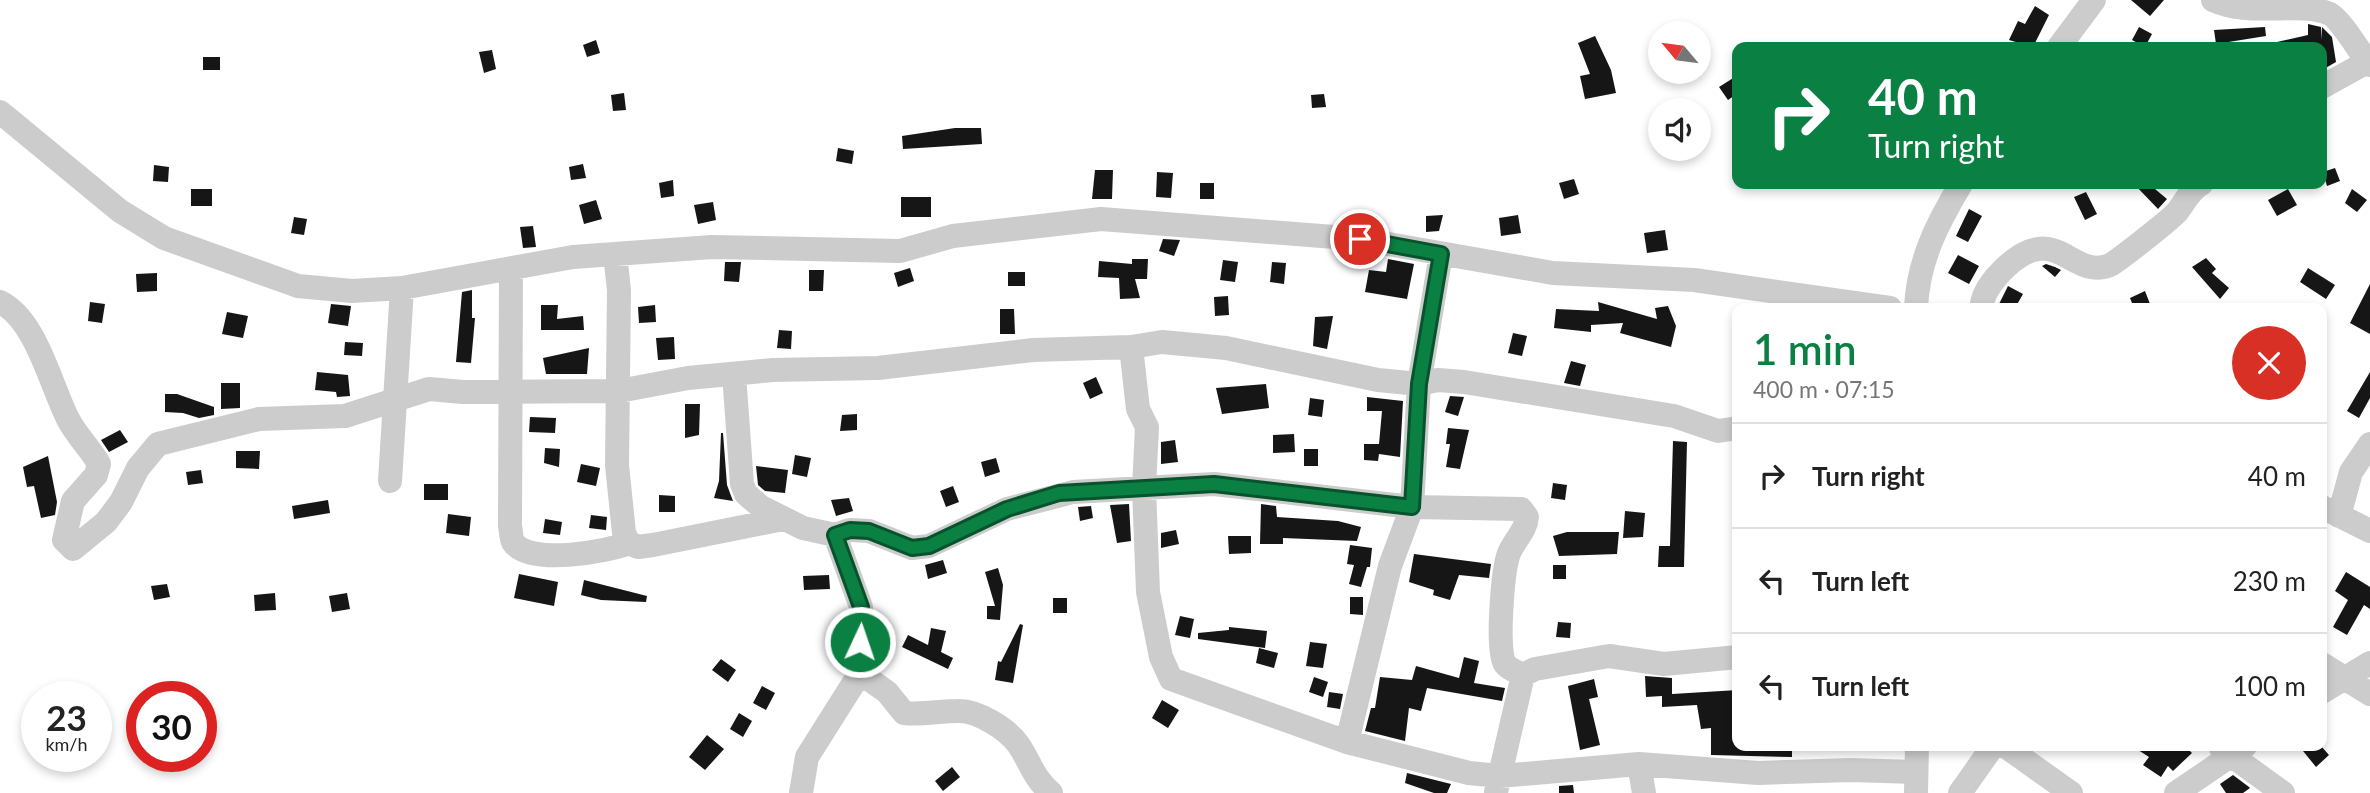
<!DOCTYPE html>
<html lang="en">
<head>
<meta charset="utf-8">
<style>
  :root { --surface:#fff; --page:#f6f6f6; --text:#222; --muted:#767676; --line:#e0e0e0; --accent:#0b8043 }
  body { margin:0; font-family:Lato,sans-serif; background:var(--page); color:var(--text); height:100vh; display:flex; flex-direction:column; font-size:26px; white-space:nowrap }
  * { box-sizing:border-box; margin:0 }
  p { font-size:23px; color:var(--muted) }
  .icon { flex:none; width:38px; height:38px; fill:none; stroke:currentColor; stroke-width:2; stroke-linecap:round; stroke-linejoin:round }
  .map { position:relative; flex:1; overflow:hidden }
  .side { position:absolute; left:1732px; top:303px; width:595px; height:448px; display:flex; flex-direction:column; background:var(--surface); border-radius:14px; box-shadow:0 4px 10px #0003 }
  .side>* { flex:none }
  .top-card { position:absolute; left:1732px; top:42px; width:595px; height:147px; border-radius:14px; box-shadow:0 4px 10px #0003; background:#0b8043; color:#fff; overflow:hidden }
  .needle { width:46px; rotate:299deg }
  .controls { position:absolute; left:1648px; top:21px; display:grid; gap:14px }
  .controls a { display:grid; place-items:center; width:63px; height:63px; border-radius:50%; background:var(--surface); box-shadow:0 4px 10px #0003; font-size:35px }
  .speed { position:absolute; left:21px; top:681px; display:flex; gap:14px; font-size:35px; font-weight:700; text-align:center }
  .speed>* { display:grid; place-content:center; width:91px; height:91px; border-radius:50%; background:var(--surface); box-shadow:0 4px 10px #0003; line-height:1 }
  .speed small { font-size:18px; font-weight:400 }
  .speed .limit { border:10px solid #d22; background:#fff; color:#111 }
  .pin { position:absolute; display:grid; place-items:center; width:60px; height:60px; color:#fff; margin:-30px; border:4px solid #fff; border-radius:50%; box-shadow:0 2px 7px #0007 }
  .me { position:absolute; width:77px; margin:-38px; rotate:3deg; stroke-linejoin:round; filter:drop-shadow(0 0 5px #0008) }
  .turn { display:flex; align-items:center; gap:24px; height:147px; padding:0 21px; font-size:32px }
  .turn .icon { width:91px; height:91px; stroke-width:2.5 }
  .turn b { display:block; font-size:49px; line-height:60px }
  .round { display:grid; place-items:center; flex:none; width:74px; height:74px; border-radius:37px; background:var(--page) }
  .head { display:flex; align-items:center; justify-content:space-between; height:119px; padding:0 21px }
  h1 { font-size:42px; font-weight:600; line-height:52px; color:var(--accent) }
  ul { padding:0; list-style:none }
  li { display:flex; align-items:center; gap:21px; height:105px; padding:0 21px; border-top:2px solid var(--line) }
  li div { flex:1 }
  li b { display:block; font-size:26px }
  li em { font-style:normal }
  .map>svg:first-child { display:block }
  .building { fill:#161616 }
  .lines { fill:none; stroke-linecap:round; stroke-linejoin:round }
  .minor { stroke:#ccc; stroke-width:24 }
  .route-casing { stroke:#07532c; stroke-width:18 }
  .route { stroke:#0b8043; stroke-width:12 }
</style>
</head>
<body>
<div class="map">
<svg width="2370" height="793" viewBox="0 0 2370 793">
  <rect width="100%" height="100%" fill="#fff"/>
  <path class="building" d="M2131 0H2164L2150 16Z
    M2035 6 2049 15 2033 47 2009 40 2018 21 2025 24Z
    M2308 24 2321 27 2322 40V27L2332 37 2336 62 2322 70V47H2278L2277 42 2308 35Z
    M2139 27 2152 34 2145 47 2132 40Z
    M2265 27 2266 36 2216 44 2214 30Z
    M1595 36 1611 70 1616 93 1585 99 1580 76 1590 74 1578 43Z
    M596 40 600 53 587 57 583 45Z
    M492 50 496 69 484 73 479 52Z
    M203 57H220V70H203Z
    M1738 75V93L1728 100 1719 87Z
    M624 93 626 110 613 111 611 95Z
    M1324 94 1326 107 1312 108 1311 95Z
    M955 128H981L982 144 903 149 902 136Z
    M838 148 854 151 852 164 836 161Z
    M583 164 586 178 571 180 569 167Z
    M154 165 169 167 168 182 153 181Z
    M2335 168 2340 181 2327 186 2323 172Z
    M1095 170H1113L1112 199H1092Z
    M1157 172 1173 173 1171 198 1156 197Z
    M1574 179 1579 194 1564 199 1559 183Z
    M673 180 674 196 661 198 659 183Z
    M1200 183H1214V199H1200Z
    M2134 184H2149L2167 199 2158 209Z
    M191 189H212V206H191Z
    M2288 189 2297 205 2277 216 2268 200Z
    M2352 189 2367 200 2357 212 2345 203Z
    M2086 192 2097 214 2085 220 2074 197Z
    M901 197H931V217H901Z
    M596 200 602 219 584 224 579 205Z
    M713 202 716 220 698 224 694 205Z
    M1969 209 1982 216 1968 242 1956 236Z
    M1443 215 1439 231 1426 232V216Z
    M1518 215 1521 233 1501 236 1499 218Z
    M294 217 307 219 304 235 291 233Z
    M533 226 536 247 523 248 520 227Z
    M1665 230 1668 250 1647 253 1644 233Z
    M1163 239 1180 240 1174 256 1159 251Z
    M1958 255 1979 266 1969 284 1948 273Z
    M2206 258 2216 269 2212 273 2229 288 2220 299 2192 267Z
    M1132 259H1148L1147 279H1135L1140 298 1120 299 1119 278 1098 277 1099 261 1132 264Z
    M1388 259 1414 264 1407 299 1365 292 1369 270 1386 272Z
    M1223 260 1238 262 1235 282 1220 280Z
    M725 262H741L739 282 724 281Z
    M1272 262 1286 263 1284 284 1270 282Z
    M2046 264 2055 267 2061 270 2055 277 2042 266Z
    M910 268 914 281 898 287 894 273Z
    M2308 268 2335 285 2326 299 2300 282Z
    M809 270H824L823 291H809Z
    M1008 272H1025V286H1008Z
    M157 273V291L137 292 136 274Z
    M2370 284V334L2350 323Z
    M2008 286 2023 294 2015 308H1997Z
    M472 290V318H475L471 363 456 362 462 292Z
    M2145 291 2150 304 2134 308 2130 298Z
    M1228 296 1229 315 1215 316 1214 297Z
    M90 302 105 304 102 323 88 321Z
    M1598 302 1657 319 1655 308 1668 306 1676 326 1671 347 1620 333 1623 323 1591 325V332L1554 328 1556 309 1599 311Z
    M331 304 351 306 348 326 328 323Z
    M541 305H558L557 319 583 316 584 330H541Z
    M655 305 656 322 639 323 638 307Z
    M1000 309H1014L1015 334H1000Z
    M227 312 248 316 243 338 222 334Z
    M1333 316 1327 349 1313 346 1315 317Z
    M779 330 792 331 791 349 777 348Z
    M1513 333 1527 336 1522 356 1508 353Z
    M674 337 675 359 658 360 656 338Z
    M345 342 363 343 362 356 344 355Z
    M589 348 587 374H546L543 358Z
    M1571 361 1586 365 1580 386 1564 383Z
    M317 372 348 375 350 396 337 397 336 392 315 390Z
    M2370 372V398L2359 418 2347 411Z
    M1096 377 1103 393 1090 399 1083 383Z
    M221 383H240V408L221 409Z
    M1266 384 1269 408 1222 414 1216 388Z
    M165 394H177L214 407V415L199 418 183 413 165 412Z
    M1450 396 1464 397 1458 416 1445 412Z
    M1367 397 1403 401 1400 457 1379 454 1378 461 1364 460V444H1379L1382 411H1367Z
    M1310 398 1324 400 1322 417 1308 415Z
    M685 404H700L699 435 685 438Z
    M857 414V430L840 431 842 415Z
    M530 417 556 418 555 433 529 432Z
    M1448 428 1469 430 1460 469 1446 467 1450 444H1446Z
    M120 430 128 442 109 452 101 440Z
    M721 433H723L727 485 733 501 714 498 719 481Z
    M1294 434 1295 452 1273 453V435Z
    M1175 440 1178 462 1161 464V442Z
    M1673 441 1687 442 1684 567H1658L1659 546H1670Z
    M545 448 560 449 559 467 544 463Z
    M1304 449H1318V466H1304Z
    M236 451H260L259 469 236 468Z
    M795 455 811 458 807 477 792 474Z
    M48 456 57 502 55 515 41 518 34 486 27 487 23 467Z
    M996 458 1000 472 985 477 981 462Z
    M581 464 600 468 596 486 577 482Z
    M756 466 788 470 785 493 765 491 758 485Z
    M201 470 203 483 188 485 186 472Z
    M1553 483 1567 485 1565 500 1551 498Z
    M424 484H448V500H424Z
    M953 486 959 502 946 507 940 491Z
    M659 495 675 496V512H659Z
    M849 498 853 511 836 516 831 500Z
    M328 500 330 513 294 519 292 506Z
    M1129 504 1131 541 1117 543 1110 505Z
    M1261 504 1276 506 1277 517 1338 521 1361 527 1357 541 1283 538V544H1260Z
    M1091 506 1093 518 1080 521 1078 507Z
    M1625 511 1645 513 1643 537 1623 538Z
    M448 514 471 517 469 536 446 533Z
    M591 515 607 517 606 530 589 528Z
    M545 519 562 522 560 535 543 533Z
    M1176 530 1179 544 1161 548V533Z
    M1567 532H1619L1617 554 1559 556 1553 536Z
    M1228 536H1251V553L1229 554Z
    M1350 545 1372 548 1370 567H1367L1361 587 1349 584 1354 565 1347 564Z
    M1414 554 1491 564 1489 578 1459 575 1450 600 1433 595 1434 590 1409 582Z
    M943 560 947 573 928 579 925 565Z
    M1553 565H1566V579H1553Z
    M998 568 1003 585 1000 620 987 619V606H995L985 572Z
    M2346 572 2370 587V609L2364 605 2347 635 2333 627 2348 600 2335 591Z
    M519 574 558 582 554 606 514 598Z
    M829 575 830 589 804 590 803 576Z
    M584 580 647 596 646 602 601 600 581 595Z
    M167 584 170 597 154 600 151 586Z
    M275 593 276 610 255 611 254 595Z
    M347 593 350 609 332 612 329 596Z
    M1350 597H1363V615L1350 614Z
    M1053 598H1067V613H1053Z
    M1180 616 1194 619 1190 638 1175 635Z
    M1558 622 1571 623 1570 638 1556 637Z
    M1020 624 1023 625 1013 683 995 680 998 661 1001 662Z
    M1229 627 1267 631 1265 648 1198 639V633L1229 630Z
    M931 628 946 631 941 652 953 658 948 669 902 647 908 635 928 645Z
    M1310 642 1327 644 1323 668 1306 666Z
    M1259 648 1278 653 1274 668 1256 663Z
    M1464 657 1479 661 1474 683 1505 688 1502 701 1427 688 1421 711 1409 708 1405 741 1365 731 1371 708H1375L1380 677 1412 680 1416 666 1459 678Z
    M721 659 736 670 728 682 712 670Z
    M1645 676 1672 678V694L1738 690V746H1792V757L1711 755V728L1701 729 1697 705 1662 707V696L1646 697Z
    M1314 677 1328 682 1323 697 1309 692Z
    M1594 679 1598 697 1589 699 1600 745 1580 750 1568 686Z
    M762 686 775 693 766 710 753 703Z
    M1329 692 1343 694 1340 709 1327 707Z
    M1162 700 1179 710 1168 728 1152 718Z
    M739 713 752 721 743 737 730 729Z
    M707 735 724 749 705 770 689 757Z
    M2132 746H2185L2192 753 2173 771 2168 766 2161 777 2143 765 2149 757Z
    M2299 746H2321L2329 755 2316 767Z
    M952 767 960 777 943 791 935 781Z
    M1407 773 1451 784 1447 793H1434L1405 783Z
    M2233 775 2249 787 2250 788 2243 793H2226L2220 784Z
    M1573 785 1574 793H1559V786Z"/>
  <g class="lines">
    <path class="minor" d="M2213 0C2252 18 2298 0 2330 14 2342 21 2360 53 2370 65
      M2059 47 2094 0
      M2322 87 2367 62
      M0 112 120 211 164 238 298 286 352 291 402 288 573 257 712 247 900 251 953 236 1101 219 1360 239 1553 273 1694 280 1890 308
      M615 254 619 290 617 465 624 533 629 543
      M511 269 510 526C511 530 511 538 513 542 529 566 606 552 629 543L638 547 653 545 783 519
      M0 302C36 319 51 386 68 419 76 435 90 448 99 464L96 475 73 501 64 540 73 549 106 522 121 502 138 468 158 444 259 419 345 416 429 389 463 392 619 391 688 378 773 370 878 368 1033 350 1131 347 1162 342 1226 348 1378 380 1419 384 1438 380 1464 382 1674 416 1718 431 1738 428
      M1916 308C1918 261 1937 224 1961 184
      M1982 308C1981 297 1991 283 1998 275 2055 213 2070 282 2110 265 2118 261 2171 219 2177 212 2185 202 2190 190 2201 184
      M1131 347 1138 409 1147 427 1144 488 1148 592 1161 657 1171 679 1347 742 1469 773 1500 776 1639 764 1758 773 1851 770 1915 772
      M734 374 742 484 746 494 761 507 803 528 835 535 850 530 869 531 912 548 929 546 1007 509 1073 492 1214 484 1412 507 1521 509 1527 517C1526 532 1512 542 1508 556 1503 573 1496 650 1505 664 1509 669 1517 672 1523 675
      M390 481 402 288
      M2322 507 2370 531
      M2339 516 2351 472 2370 444
      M2322 664 2370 694
      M860 673 887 692 904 713C923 715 939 711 958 711 977 710 1007 729 1018 744 1031 763 1032 776 1051 793
      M2322 692 2370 663
      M1347 742 1390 566 1412 507 1419 384 1441 254
      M2005 746 2071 793
      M2221 748 2283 793
      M1639 764 1644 793
      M1496 792 1523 675 1535 669 1609 656 1664 664 1738 657
      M801 793 807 757 860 673 861 607 835 535
      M1916 793 1917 746
      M1960 793 1993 746
      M2176 793 2245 746"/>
  </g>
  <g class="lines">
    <g class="route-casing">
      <path id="route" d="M860 642 861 607 835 535 850 530 869 531 912 548 929 546 1007 509 1059 493 1214 484 1412 507 1419 384 1441 254 1360 239"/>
    </g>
    <use href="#route" class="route"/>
  </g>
</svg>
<div class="controls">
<a><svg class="needle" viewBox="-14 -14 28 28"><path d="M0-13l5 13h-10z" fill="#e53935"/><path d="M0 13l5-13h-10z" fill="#767676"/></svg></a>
<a><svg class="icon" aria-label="sound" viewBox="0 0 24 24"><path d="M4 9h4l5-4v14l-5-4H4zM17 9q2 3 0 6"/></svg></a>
</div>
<div class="speed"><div>23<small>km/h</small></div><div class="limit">30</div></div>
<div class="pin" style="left:1360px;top:239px;background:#d93025"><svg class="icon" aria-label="arrive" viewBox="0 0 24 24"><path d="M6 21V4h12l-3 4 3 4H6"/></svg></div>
<svg class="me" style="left:860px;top:642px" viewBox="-20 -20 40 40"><circle r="17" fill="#0b8043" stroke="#fff" stroke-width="3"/><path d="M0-11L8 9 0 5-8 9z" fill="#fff"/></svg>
<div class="top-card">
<div class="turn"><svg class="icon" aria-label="right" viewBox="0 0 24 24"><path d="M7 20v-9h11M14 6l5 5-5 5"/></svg><div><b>40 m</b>Turn right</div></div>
</div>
<section class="side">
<div class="head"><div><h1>1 min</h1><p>400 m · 07:15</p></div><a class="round" style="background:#d93025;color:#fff"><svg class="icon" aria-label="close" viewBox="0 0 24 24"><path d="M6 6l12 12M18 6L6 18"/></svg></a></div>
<ul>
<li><svg class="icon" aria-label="right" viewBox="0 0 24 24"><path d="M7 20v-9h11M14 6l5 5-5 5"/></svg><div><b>Turn right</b></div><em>40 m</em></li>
<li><svg class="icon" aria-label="left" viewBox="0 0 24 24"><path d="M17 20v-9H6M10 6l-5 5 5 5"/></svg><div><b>Turn left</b></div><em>230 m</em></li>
<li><svg class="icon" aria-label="left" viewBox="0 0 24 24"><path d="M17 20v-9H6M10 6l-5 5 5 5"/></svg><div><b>Turn left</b></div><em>100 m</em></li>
</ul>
</section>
</div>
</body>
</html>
